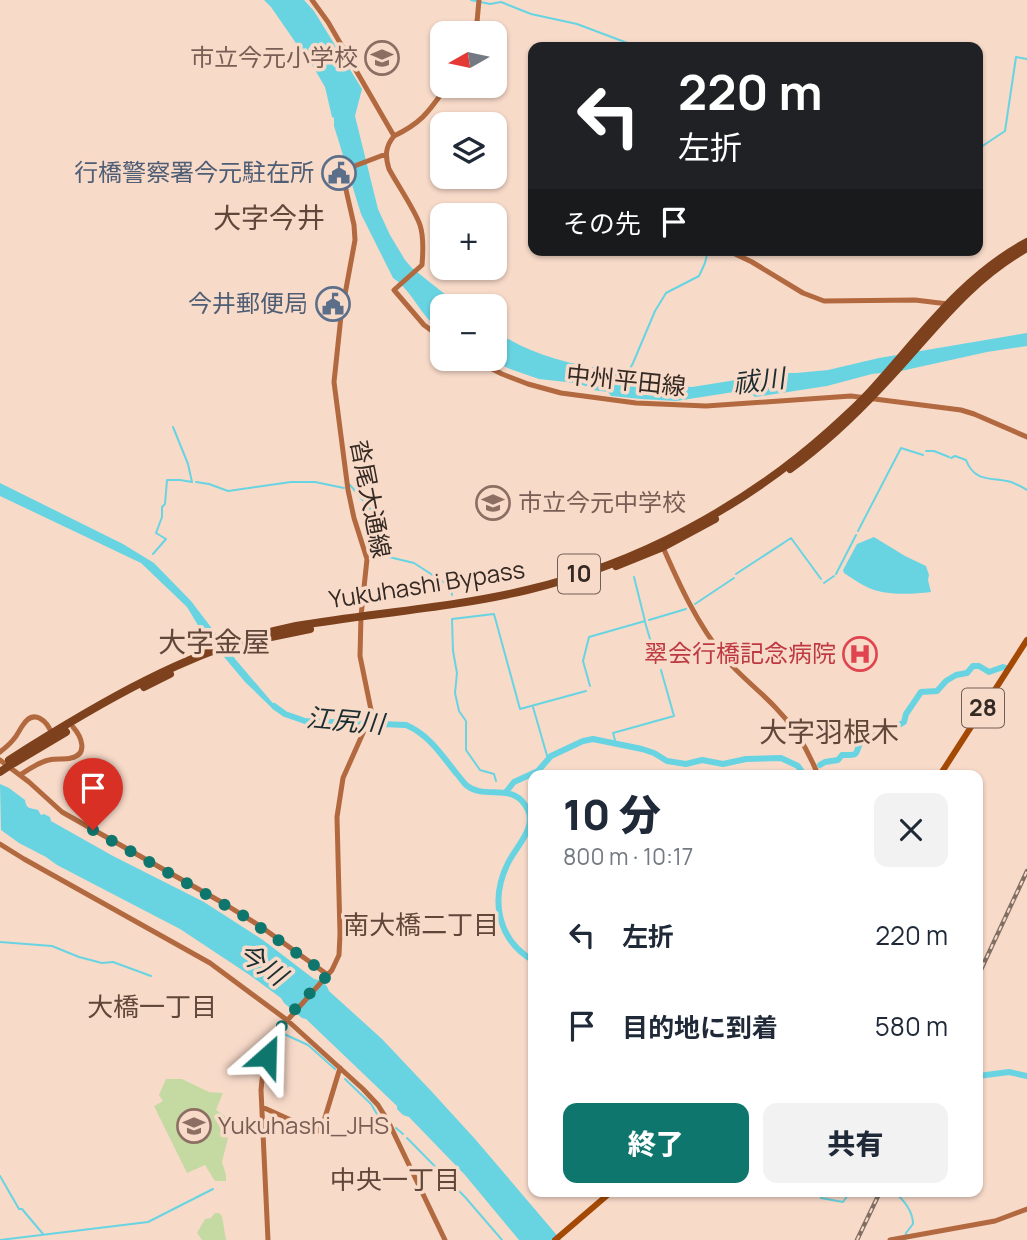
<!DOCTYPE html>
<html lang="ja">
<head>
<meta charset="utf-8">
<style>
  :root { --surface:#fff; --page:#f2f2f3; --text:#1f2937; --muted:#747a83; --accent:#0f766e }
  body { margin:0; font-family:Manrope,"Noto Sans JP",sans-serif; background:var(--page); color:var(--text); height:100vh; display:flex; flex-direction:column; font-size:26px; white-space:nowrap }
  * { box-sizing:border-box; margin:0 }
  p { font-size:23px; color:var(--muted) }
  .icon { flex:none; width:38px; height:38px; fill:none; stroke:currentColor; stroke-width:2; stroke-linecap:round; stroke-linejoin:round }
  .map { position:relative; flex:1; overflow:hidden }
  .side { position:absolute; left:528px; top:770px; width:455px; height:427px; display:flex; flex-direction:column; background:var(--surface); border-radius:14px; box-shadow:0 2px 5px #0004 }
  .side>* { flex:none }
  .banner { position:absolute; left:528px; top:42px; width:455px; height:214px; border-radius:14px; box-shadow:0 2px 5px #0004; background:#202124; color:#fff; overflow:hidden }
  .needle { width:46px; rotate:261deg }
  .tools { position:absolute; left:430px; top:21px; display:grid; gap:14px }
  .tools a { display:grid; place-items:center; width:77px; height:77px; border-radius:14px; background:var(--surface); box-shadow:0 2px 5px #0004; font-size:35px }
  .pin { position:absolute; display:grid; place-items:center; width:60px; height:60px; color:#fff; margin:-72px -30px; border-radius:50% 50% 50% 0; rotate:-45deg; box-shadow:0 0 7px #0007 }
  .pin .icon { rotate:45deg }
  .me { position:absolute; width:77px; margin:-38px; rotate:25deg; stroke-linejoin:round; filter:drop-shadow(0 0 5px #0008) }
  .turn { display:flex; align-items:center; gap:24px; height:147px; padding:0 35px; font-size:32px }
  .turn .icon { width:91px; height:91px; stroke-width:2.5 }
  .turn b { display:block; font-size:49px; line-height:60px }
  .then { display:flex; align-items:center; height:66px; padding:0 35px; background:#0003; gap:14px; font-size:26px }
  .round { display:grid; place-items:center; flex:none; width:74px; height:74px; border-radius:14px; background:var(--page) }
  .overview { display:flex; align-items:center; justify-content:space-between; height:119px; padding:0 35px }
  h1 { font-size:42px; font-weight:800; line-height:52px }
  .primary-button { display:flex; gap:14px; margin-top:auto; padding:14px 35px }
  .primary-button a { flex:1; height:80px; border-radius:14px; background:var(--accent); color:#fff; font-size:28px; font-weight:800; line-height:80px; text-align:center }
  .primary-button a+a { background:var(--page); color:var(--text) }
  ul { padding:0; list-style:none }
  li { display:flex; align-items:center; gap:21px; height:91px; padding:0 35px }
  li div { flex:1 }
  li b { display:block; font-size:26px }
  li em { font-style:normal }
  .map>svg:first-child { display:block }
  .green { fill:#c5d9a3 }
  .water { fill:#68d4e2 }
  .lines { fill:none; stroke-linecap:round; stroke-linejoin:round }
  .stream { stroke:#68d4e2; stroke-width:2 }
  .river { stroke:#68d4e2; stroke-width:6 }
  .secondary { stroke:#b2693f; stroke-width:5 }
  .primary { stroke:#a34903; stroke-width:6 }
  .highway { stroke:#7d411d; stroke-width:8 }
  .rail-casing { stroke:#826f64; stroke-width:4.5 }
  .rail { stroke:#f8dac9; stroke-width:2; stroke-dasharray:5; stroke-linecap:butt }
  .highway-bridge { stroke:#7d411d; stroke-width:8 }
  .route { stroke:#0f766e; stroke-width:12; stroke-dasharray:0 21.6 }
  .labels { text-anchor:middle; stroke-width:7; stroke-linejoin:round; paint-order:stroke }
  .shield { fill:#f8dac9; stroke:#705f55; stroke-width:2 }
  .shield-label { font-size:23px; font-weight:bold; fill:#352a23 }
  .education-label { font-size:24px; fill:#785e54; stroke:#f8dac9; text-anchor:start }
  .service-label { font-size:24px; fill:#4e5e75; stroke:#f8dac9; text-anchor:end }
  .street-label { font-size:24px; fill:#352a23; stroke:#f8dac9 }
  .health-label { font-size:24px; fill:#be3a42; stroke:#f8dac9; text-anchor:end }
  .water-label { font-size:26px; font-style:italic; fill:#1a2e31; stroke:#f8dac9 }
  .neighbourhood-label { font-size:26px; fill:#60473a; stroke:#f8dac9 }
  .quarter-label { font-size:28px; fill:#60473a; stroke:#f8dac9 }
</style>
</head>
<body>
<div class="map">
<svg width="1027" height="1240" viewBox="0 0 1027 1240">
  <rect width="100%" height="100%" fill="#f8dac9"/>
  <path class="green" d="M166 1079H182L209 1092 223 1093 216 1110 225 1116V1135L228 1138 222 1162 226 1175V1181H215L205 1165 187 1173 154 1106 163 1101 159 1095Z
    M215 1213H219L222 1216 226 1240H202L197 1233 205 1219 211 1218Z"/>
  <path class="water" d="M264 0H304L314 11 362 89 355 116 378 209 390 235 405 260 412 268 451 299 458 301 465 306H443V331C421 319 414 292 393 278L361 214 334 126V118L332 117 325 87 304 51 300 49 271 7Z
    M495 330C523 352 570 365 604 369 612 369 617 373 625 373L629 380 640 383 692 387 736 380 743 375 753 373H796L828 370 879 358 1027 333V346L987 352 901 371 872 374 827 386 755 397 747 390 676 401 641 399 611 396 608 392 593 390 589 387 575 383 539 379 510 369 489 359H495Z
    M0 483 123 544 154 563 191 601 236 660 283 715 274 710 245 682 199 627 187 607 141 563 0 496Z
    M874 537 905 556 926 566 929 575 928 580 931 592C912 594 887 596 869 588 860 584 852 578 844 573L843 570 857 544Z
    M0 784 9 788 25 800C26 809 30 808 38 810L41 815 44 814 50 817 51 821 113 856 204 902 263 940 314 979C321 980 327 984 329 991L382 1039 433 1093 475 1139 561 1240H519L465 1175 409 1117 403 1115 397 1109V1106L306 1019 302 1018 284 1003 281 998 248 974 180 929 57 865 46 857 19 843 1 830Z"/>
  <g class="lines">
    <path class="stream" d="M471 0 490 4 501 2 531 14 577 24 638 47
      M978 149 1005 131 1016 57 1027 59
      M626 377 633 363 655 311 666 293 699 276 705 263 708 250
      M926 451H934L949 457
      M951 458 955 456 966 460C975 483 991 477 1011 482 1016 484 1022 487 1027 490
      M196 482 209 484 228 491 291 482H315L344 488
      M350 485 377 517 380 528
      M858 531 901 448 923 455
      M381 532 382 545 389 557 414 563 451 587 452 595
      M153 554 166 539 156 533 162 517V507L165 504 167 480H180L192 482 188 464 173 427
      M736 574 791 538 821 579
      M836 574 856 535
      M824 583 834 576
      M695 604 734 578
      M649 620 686 609
      M645 622 658 666
      M590 686 583 661 589 637 645 621 634 577
      M533 707 548 759
      M615 740 613 733 674 716 661 670
      M694 771 701 775
      M496 781 494 774 480 770 466 750V721L459 711 455 693 457 673 453 651 452 619 494 614 520 709 586 691
      M0 942 52 946 79 957 102 963 113 962 151 976
      M284 1034 308 1045 335 1069
      M345 1079 371 1104 388 1133
      M396 1128 403 1134
      M407 1138 465 1197 502 1240
      M0 1176 19 1209H22L43 1234
      M819 1192 821 1198 843 1202 850 1192
      M895 1192C904 1201 913 1211 913 1224L906 1233 905 1240
      M0 1240 148 1222 213 1189"/>
    <path class="river" d="M274 706 285 714 305 721 406 725C428 734 441 754 456 773 459 776 463 782 466 785 484 800 511 783 525 805 540 825 517 845 508 863 490 899 497 940 534 961
      M899 725 904 722 906 714 921 692 937 691 946 681 956 675 967 673 973 666H979L989 672 1003 667 1006 668
      M874 736 893 728
      M820 765 825 762 838 760 842 755C860 755 854 756 861 741L870 738
      M812 775 814 774
      M506 792 514 782 538 771 551 756 583 741 593 739 642 749 654 753 667 761 686 764 702 760 723 764 746 759 781 758 798 766 804 775
      M978 1076 1009 1072 1027 1076"/>
    <path class="secondary" d="M312 0 328 22 394 136
      M473 33 477 22 479 0
      M394 136C385 147 385 156 389 169 397 184 415 210 420 225 424 237 423 253 422 265L394 290 424 325 443 339
      M394 136C423 122 429 111 447 86
      M733 253 752 262 803 293 824 301 915 300 948 304
      M473 359 502 374 528 384 561 393 636 403 706 406 851 396 961 410 974 414 1027 437
      M662 545C679 584 697 624 725 658 740 676 759 690 775 707 794 726 808 750 818 775
      M0 752C5 748 9 745 13 740 18 735 19 730 23 725 34 708 47 721 52 734
      M0 760 29 782 62 812 223 903 260 926 328 975
      M20 775C29 769 39 762 49 760 57 758 64 760 71 758 89 754 81 736 73 727
      M0 844 24 859 210 963 287 1020 363 1089 378 1105 388 1121 445 1240
      M262 1107 313 1130 319 1131 323 1124 340 1068
      M268 1240 261 1090 262 1080 267 1056 277 1032 332 970 339 955 340 934 337 817 343 778 363 733 371 710 360 656 361 616 367 559 354 518 348 490 334 382 341 316 355 240 354 225 344 181V170L386 154
      M890 1240 995 1221 1027 1209"/>
    <path class="primary" d="M940 775 1027 640
      M555 1240 611 1192"/>
    <path class="highway" d="M790 469C823 445 853 417 881 387 930 336 964 284 1027 248
      M616 566 663 547 715 519
      M271 637 310 629
      M144 687 170 674
      M9 760C97 704 193 647 296 626 373 613 451 608 527 590 637 564 744 507 829 431 842 419 855 408 867 395 918 340 960 278 1027 242
      M14 763 66 732"/>
    <g class="rail-casing">
      <path id="rail" d="M978 976 1027 871
        M857 1240 880 1192"/>
    </g>
    <use href="#rail" class="rail"/>
    <path class="highway-bridge" d="M0 772 12 764"/>
  </g>
  <g class="lines">
    <path class="route" d="M93 830 241 914 328 975C304 999 277 1024 267 1056"/>
  </g>
  <defs>
    <g id="school-ring" transform="scale(1.75)"><circle r="9.5" fill="#f8dac9" stroke="#8d6e63" stroke-width="1.5"/><path d="M0-5L7-2L0 1L-7-2ZM-4 1L0 2.5L4 1V4Q0 6-4 4Z" fill="#8d6e63"/></g>
    <g id="civic-ring" transform="scale(1.75)"><circle r="9.5" fill="#f8dac9" stroke="#5c6f8a" stroke-width="1.5"/><path d="M-.6-6.5H3V-4.5H.6V-3L4-1V1h2V6H-6V1h2V-1L-.6-3ZM-1.2 2.5V6h2.4V2.5Z" fill="#5c6f8a"/></g>
    <g id="hospital-ring" transform="scale(1.75)"><circle r="9.5" fill="#f8dac9" stroke="#e0444e" stroke-width="1.5"/><path d="M-5-5h3v3.5h4V-5h3V5h-3V1.5h-4V5h-3Z" fill="#e0444e"/></g>
  </defs>
  <g fill-rule="evenodd">
    <use href="#school-ring" x="382" y="58"/>
    <use href="#civic-ring" x="339" y="173"/>
    <use href="#civic-ring" x="333" y="304"/>
    <use href="#school-ring" x="493" y="503"/>
    <use href="#hospital-ring" x="860" y="654"/>
    <use href="#school-ring" x="194" y="1126"/>
  </g>
  <g class="labels">
    <g class="shield">
      <rect x="558" y="554.5" width="42" height="39" rx="5"/>
      <rect x="962" y="688.5" width="42" height="39" rx="5"/>
    </g>
    <g class="shield-label">
      <text x="579" y="582">10</text>
      <text x="983" y="716">28</text>
    </g>
    <g class="education-label">
      <text x="358" y="66" text-anchor="end">市立今元小学校</text>
      <text x="518" y="511">市立今元中学校</text>
      <text x="218" y="1134">Yukuhashi_JHS</text>
    </g>
    <g class="service-label">
      <text x="314" y="181">行橋警察署今元駐在所</text>
      <text x="308" y="312">今井郵便局</text>
    </g>
    <g class="street-label">
      <text transform="translate(626 381) rotate(6)" y="8">中州平田線</text>
      <text transform="translate(370 499) rotate(79)" y="8">沓尾大通線</text>
      <text transform="translate(427 585) rotate(-9)" y="8">Yukuhashi Bypass</text>
    </g>
    <g class="health-label">
      <text x="836" y="662">翠会行橋記念病院</text>
    </g>
    <g class="water-label">
      <text transform="translate(759 381) rotate(-7)" y="9">祓川</text>
      <text transform="translate(345 721) rotate(5)" y="9">江尻川</text>
      <text transform="translate(262 964) rotate(36)" y="9">今川</text>
    </g>
    <g class="neighbourhood-label">
      <text x="421" y="934">南大橋二丁目</text>
      <text x="152" y="1016">大橋一丁目</text>
      <text x="395" y="1189">中央一丁目</text>
    </g>
    <g class="quarter-label">
      <text x="269" y="228">大字今井</text>
      <text x="214" y="652">大字金屋</text>
      <text x="829" y="742">大字羽根木</text>
    </g>
  </g>
</svg>
<div class="tools">
<a><svg class="needle" viewBox="-14 -14 28 28"><path d="M0-13l5 13h-10z" fill="#e53935"/><path d="M0 13l5-13h-10z" fill="#747a83"/></svg></a>
<a><svg class="icon" aria-label="layers" viewBox="0 0 24 24"><path d="M12 4l9 5-9 5-9-5zM3 14l9 5 9-5"/></svg></a>
<a>+</a>
<a>−</a>
</div>
<div class="pin" style="left:93px;top:830px;background:#d93025"><svg class="icon" aria-label="arrive" viewBox="0 0 24 24"><path d="M6 21V4h12l-3 4 3 4H6"/></svg></div>
<svg class="me" style="left:267px;top:1056px" viewBox="-20 -20 40 40"><path d="M0-17L14 15 0 8-14 15z" fill="#0f766e" stroke="#fff" stroke-width="4"/></svg>
<div class="banner">
<div class="turn"><svg class="icon" aria-label="left" viewBox="0 0 24 24"><path d="M17 20v-9H6M10 6l-5 5 5 5"/></svg><div><b>220 m</b>左折</div></div>
<div class="then">その先<svg class="icon" aria-label="arrive" viewBox="0 0 24 24"><path d="M6 21V4h12l-3 4 3 4H6"/></svg></div>
</div>
<section class="side">
<div class="overview"><div><h1>10 分</h1><p>800 m · 10:17</p></div><a class="round"><svg class="icon" aria-label="close" viewBox="0 0 24 24"><path d="M6 6l12 12M18 6L6 18"/></svg></a></div>
<ul>
<li><svg class="icon" aria-label="left" viewBox="0 0 24 24"><path d="M17 20v-9H6M10 6l-5 5 5 5"/></svg><div><b>左折</b></div><em>220 m</em></li>
<li><svg class="icon" aria-label="arrive" viewBox="0 0 24 24"><path d="M6 21V4h12l-3 4 3 4H6"/></svg><div><b>目的地に到着</b></div><em>580 m</em></li>
</ul>
<div class="primary-button"><a>終了</a><a>共有</a></div>
</section>
</div>
</body>
</html>
